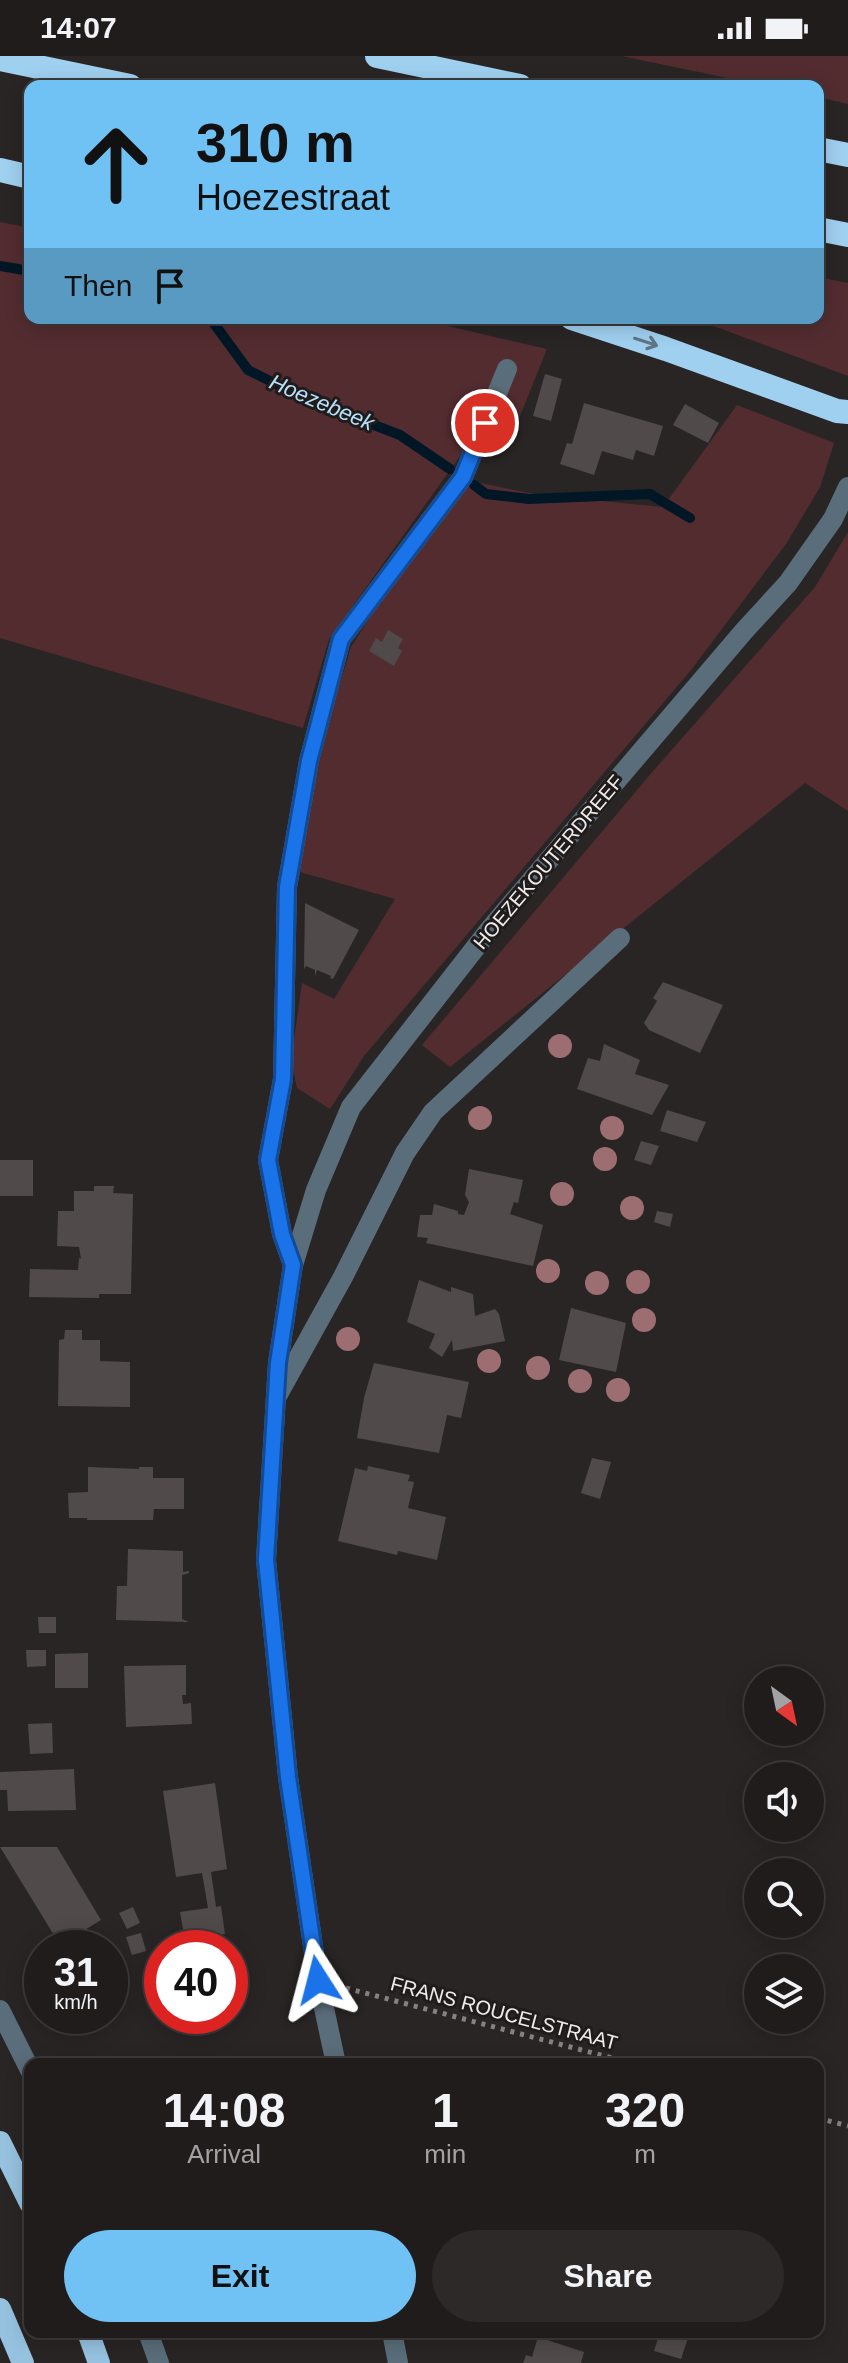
<!DOCTYPE html>
<html lang="en">
<head>
<meta charset="utf-8">
<style>
  :root { --surface:#201c1c; --page:#2d2929; --text:#f1f3f6; --muted:#a2a1a3; --line:#3d3a3b; --accent:#70c1f4 }
  body { margin:0; font-family:Helvetica,sans-serif; background:var(--page); color:var(--text); height:100vh; display:flex; flex-direction:column; font-size:30px; white-space:nowrap }
  * { box-sizing:border-box; margin:0 }
  p { font-size:26px; color:var(--muted) }
  .icon { flex:none; width:44px; height:44px; fill:none; stroke:currentColor; stroke-width:2; stroke-linecap:round; stroke-linejoin:round }
  .map { position:relative; flex:1; overflow:hidden }
  .drawer { position:absolute; left:24px; top:2002px; width:800px; height:280px; display:flex; flex-direction:column; background:var(--surface); border-radius:16px; box-shadow:0 4px 20px #0003,0 0 0 2px var(--line) }
  .drawer>* { flex:none }
  .top-card { position:absolute; left:24px; top:24px; width:800px; height:244px; border-radius:16px; box-shadow:0 4px 20px #0003,0 0 0 2px var(--line); background:#70c1f4; color:#111; overflow:hidden }
  .needle { width:52px; rotate:147deg }
  .fabs { position:absolute; left:744px; top:1610px; display:grid; gap:16px }
  .fabs a { display:grid; place-items:center; width:80px; height:80px; border-radius:50%; background:var(--surface); box-shadow:0 4px 20px #0003,0 0 0 2px var(--line); font-size:40px }
  .speed { position:absolute; left:24px; top:1874px; display:flex; gap:16px; font-size:40px; font-weight:700; text-align:center }
  .speed>* { display:grid; place-content:center; width:104px; height:104px; border-radius:50%; background:var(--surface); box-shadow:0 4px 20px #0003,0 0 0 2px var(--line); line-height:1 }
  .speed small { font-size:20px; font-weight:400 }
  .speed .limit { border:12px solid #d22; background:#fff; color:#111 }
  .pin { position:absolute; display:grid; place-items:center; width:68px; height:68px; color:#fff; margin:-34px; border:4px solid #fff; border-radius:50%; box-shadow:0 2px 8px #0007 }
  .me { position:absolute; width:88px; margin:-44px; rotate:351deg; stroke-linejoin:round; filter:drop-shadow(0 0 6px #0008) }
  .turn { display:flex; align-items:center; gap:28px; height:168px; padding:0 40px; font-size:36px }
  .turn .icon { width:104px; height:104px; stroke-width:2.5 }
  .turn b { display:block; font-size:56px; line-height:68px }
  .then { display:flex; align-items:center; height:76px; padding:0 40px; background:#0003; gap:16px; font-size:30px }
  .eta { display:flex; justify-content:space-evenly; align-items:center; height:136px; text-align:center }
  .eta b { font-size:48px; font-weight:700; line-height:56px }
  .cta { display:flex; gap:16px; margin-top:auto; padding:16px 40px }
  .cta a { flex:1; height:92px; border-radius:48px; background:var(--accent); color:#111; font-size:32px; font-weight:700; line-height:92px; text-align:center }
  .cta a+a { background:var(--page); color:var(--text) }
  .status { display:flex; justify-content:space-between; align-items:center; height:56px; padding:0 40px; background:var(--surface); direction:ltr }
  .status svg { height:22px; fill:currentColor }
  .map>svg:first-child { display:block }
  .green { fill:#532c30 }
  .lines { fill:none; stroke-linecap:round; stroke-linejoin:round }
  .stream { stroke:#011725; stroke-width:10 }
  .building { fill:#504a4a }
  .path { stroke:#868282; stroke-width:5; stroke-dasharray:4 6; stroke-linecap:butt }
  .minor { stroke:#5a6d7a; stroke-width:20 }
  .tertiary { stroke:#5a6d7a; stroke-width:20 }
  .trunk { stroke:#96c2e0; stroke-width:22 }
  .motorway { stroke:#a0d0f0; stroke-width:24 }
  .tree { fill:#9d6e71 }
  .oneway { stroke:#607686 }
  .route-casing { stroke:#114b97; stroke-width:20 }
  .route { stroke:#1a73e8; stroke-width:14 }
  .labels { text-anchor:middle; stroke-width:6; stroke-linejoin:round; paint-order:stroke }
  .street-label { font-size:20px; fill:#f0ecec; stroke:#211c1c }
  .water-label { font-size:22px; font-style:italic; fill:#b7e1fd; stroke:#211c1c }
</style>
</head>
<body>
<div class="status"><b>14:07</b><svg viewBox="0 0 49 12"><path d="M0 12V9h3v3zM5 12V6h3v6zM10 12V3h3v9zM15 12V0h3v12zM26 1h20v11H26zM47 4h2v5h-2z"/></svg></div>
<div class="map">
<svg width="848" height="2307" viewBox="0 0 848 2307">
  <rect width="100%" height="100%" fill="#2a2525"/>
  <path class="green" d="M622 0H848V48L818 41V30H765Z
    M0 166 30 172V262H413L547 293 520 360 476 371 463 396 329 583 303 672 0 582Z
    M818 221 848 227V320L692 262H818Z
    M737 349 834 387 820 431 786 488 691 614 364 1000 330 1053 297 1032 291 1005 302 927 334 943 395 843 300 816 311 739 335 644 351 591 387 535 470 425 539 439 663 451Z
    M848 476V755L805 727 450 1011 422 989 654 714 815 531Z"/>
  <g class="lines">
    <path class="stream" d="M0 210 30 215
      M210 262 248 314 304 342 400 379 450 413
      M474 429 486 438 529 443 650 438 690 462"/>
  </g>
  <path class="building" d="M545 318 562 323 551 365 533 360Z
    M584 347 663 370 654 400 636 394 633 404 602 395 594 419 560 408 567 387 572 388Z
    M685 348 719 367 708 387 673 369Z
    M388 574 403 583 398 592 402 595 394 610 369 595 376 582 382 586Z
    M305 847 359 874 333 923 330 922 331 920 317 914 315 920V914L306 910 304 913Z
    M663 926 723 949 700 997 649 974 644 967 657 945 653 942Z
    M604 988 640 1004 635 1018 669 1029 652 1059 577 1033 588 1002 600 1005Z
    M667 1054 706 1066 697 1086 660 1075Z
    M641 1085 659 1090 651 1109 634 1104Z
    M0 1104H33V1140H0Z
    M469 1113 523 1124 518 1147 514 1146 510 1158 543 1169 533 1210 426 1187 428 1182 417 1181 420 1159H432L434 1148 458 1155V1158L464 1159 469 1146 465 1139Z
    M94 1130H114L113 1137 133 1138 131 1238H99V1242L29 1241 30 1213 78 1214 79 1202 81 1203 79 1191 57 1190 58 1155H74V1135H94Z
    M657 1155 673 1158 670 1171 654 1166Z
    M419 1224 451 1236V1231L473 1238 475 1260 495 1253 499 1258 505 1285 453 1295 452 1284 442 1301 429 1292 435 1278 407 1266Z
    M571 1252 626 1267 616 1316 559 1304Z
    M65 1274H82V1284H100V1305L130 1306V1351L58 1350 59 1284 64 1283Z
    M374 1307 469 1326 461 1362 447 1359 439 1397 357 1382 364 1342Z
    M592 1402 611 1406 600 1443 581 1437Z
    M368 1410 410 1419 408 1425 414 1426 408 1452 446 1461 437 1504 398 1495 397 1499 338 1485 355 1412 367 1415Z
    M88 1411 139 1413V1411H153V1422H184V1453H154L153 1464H87V1462H69L68 1437 88 1436Z
    M128 1493 183 1495V1516L189 1515V1517L182 1519V1563L189 1566 116 1564 117 1530H127Z
    M38 1561H56V1577H39Z
    M26 1594H46V1610L27 1611Z
    M88 1597V1632H55V1598Z
    M186 1609V1639H182L183 1648 191 1647 192 1668 126 1671 124 1610Z
    M52 1667 53 1697 30 1698 28 1668Z
    M74 1713 76 1754 8 1755 7 1734H0V1716Z
    M215 1727 227 1813 211 1816 216 1851 221 1850 225 1878 185 1884 180 1856 208 1852 202 1817 176 1821 163 1735Z
    M0 1791H57L101 1864 65 1886 69 1892H55L60 1889Z
    M133 1851 140 1867 127 1873 119 1857Z
    M141 1877 146 1895 132 1899 126 1881Z
    M660 2276H690L681 2303 654 2295Z
    M538 2281 584 2296 581 2307H523L526 2299 532 2301Z"/>
  <g class="lines">
    <path class="path" d="M346 1932 635 2008
      M818 2062 848 2070"/>
    <path class="minor" d="M293 1209 282 1178 268 1104 283 1023 287 831 309 705 341 583 463 421 507 313
      M276 1342 343 1221 405 1097 433 1056 620 882
      M0 1954 30 2014
      M148 2276 159 2307"/>
    <path class="tertiary" d="M336 2008 318 1924 288 1721 266 1504 278 1307 293 1209 316 1134 351 1051 490 873 744 575 788 527 833 463 848 431
      M392 2276 398 2307"/>
    <path class="trunk" d="M0 2086 30 2147
      M0 2253 23 2307
      M88 2276 99 2307"/>
    <path class="motorway" d="M377 0 520 30
      M0 3 130 30
      M818 93 848 99
      M0 114 30 121
      M818 173 848 179
      M572 262 666 293 837 355 848 356"/>
  </g>
  <g class="tree">
    <circle cx="560" cy="990" r="12"/>
    <circle cx="480" cy="1062" r="12"/>
    <circle cx="612" cy="1072" r="12"/>
    <circle cx="605" cy="1103" r="12"/>
    <circle cx="562" cy="1138" r="12"/>
    <circle cx="632" cy="1152" r="12"/>
    <circle cx="548" cy="1215" r="12"/>
    <circle cx="638" cy="1226" r="12"/>
    <circle cx="597" cy="1227" r="12"/>
    <circle cx="644" cy="1264" r="12"/>
    <circle cx="348" cy="1283" r="12"/>
    <circle cx="489" cy="1305" r="12"/>
    <circle cx="538" cy="1312" r="12"/>
    <circle cx="580" cy="1325" r="12"/>
    <circle cx="618" cy="1334" r="12"/>
  </g>
  <defs><path id="oneway-shaft" d="M-6 0H5M1.5-3L5.5 0L1.5 3" fill="none" stroke-width="1.6" stroke-linecap="round" stroke-linejoin="round" transform="scale(2)"/></defs>
  <use class="oneway" href="#oneway-shaft" transform="translate(646 286) rotate(18)"/>
  <g class="lines">
    <g class="route-casing">
      <path id="route" d="M318 1924 288 1721 266 1504 278 1307 293 1209 282 1178 268 1104 283 1023 287 831 309 705 341 583 463 421 485 367"/>
    </g>
    <use href="#route" class="route"/>
  </g>
  <g class="labels">
    <g class="street-label">
      <text transform="translate(548 806) rotate(-50)" y="7">HOEZEKOUTERDREEF</text>
      <text transform="translate(504 1957) rotate(15)" y="7">FRANS ROUCELSTRAAT</text>
    </g>
    <g class="water-label">
      <text transform="translate(322 346) rotate(23)" y="8">Hoezebeek</text>
    </g>
  </g>
</svg>
<div class="fabs">
<a><svg class="needle" viewBox="-14 -14 28 28"><path d="M0-13l5 13h-10z" fill="#e53935"/><path d="M0 13l5-13h-10z" fill="#a2a1a3"/></svg></a>
<a><svg class="icon" aria-label="sound" viewBox="0 0 24 24"><path d="M4 9h4l5-4v14l-5-4H4zM17 9q2 3 0 6"/></svg></a>
<a><svg class="icon" aria-label="search" viewBox="0 0 24 24"><circle cx="10" cy="10" r="6"/><path d="M15 15l6 6"/></svg></a>
<a><svg class="icon" aria-label="layers" viewBox="0 0 24 24"><path d="M12 4l9 5-9 5-9-5zM3 14l9 5 9-5"/></svg></a>
</div>
<div class="speed"><div>31<small>km/h</small></div><div class="limit">40</div></div>
<div class="pin" style="left:485px;top:367px;background:#d93025"><svg class="icon" aria-label="arrive" viewBox="0 0 24 24"><path d="M6 21V4h12l-3 4 3 4H6"/></svg></div>
<svg class="me" style="left:318px;top:1924px" viewBox="-20 -20 40 40"><path d="M0-17L14 15 0 8-14 15z" fill="#1a73e8" stroke="#fff" stroke-width="4"/></svg>
<div class="top-card">
<div class="turn"><svg class="icon" aria-label="ahead" viewBox="0 0 24 24"><path d="M12 20V5M6 11l6-6 6 6"/></svg><div><b>310 m</b>Hoezestraat</div></div>
<div class="then">Then<svg class="icon" aria-label="arrive" viewBox="0 0 24 24"><path d="M6 21V4h12l-3 4 3 4H6"/></svg></div>
</div>
<section class="drawer">
<div class="eta">
<div><b>14:08</b><p>Arrival</p></div>
<div><b>1</b><p>min</p></div>
<div><b>320</b><p>m</p></div>
</div>
<div class="cta"><a>Exit</a><a>Share</a></div>
</section>
</div>
</body>
</html>
